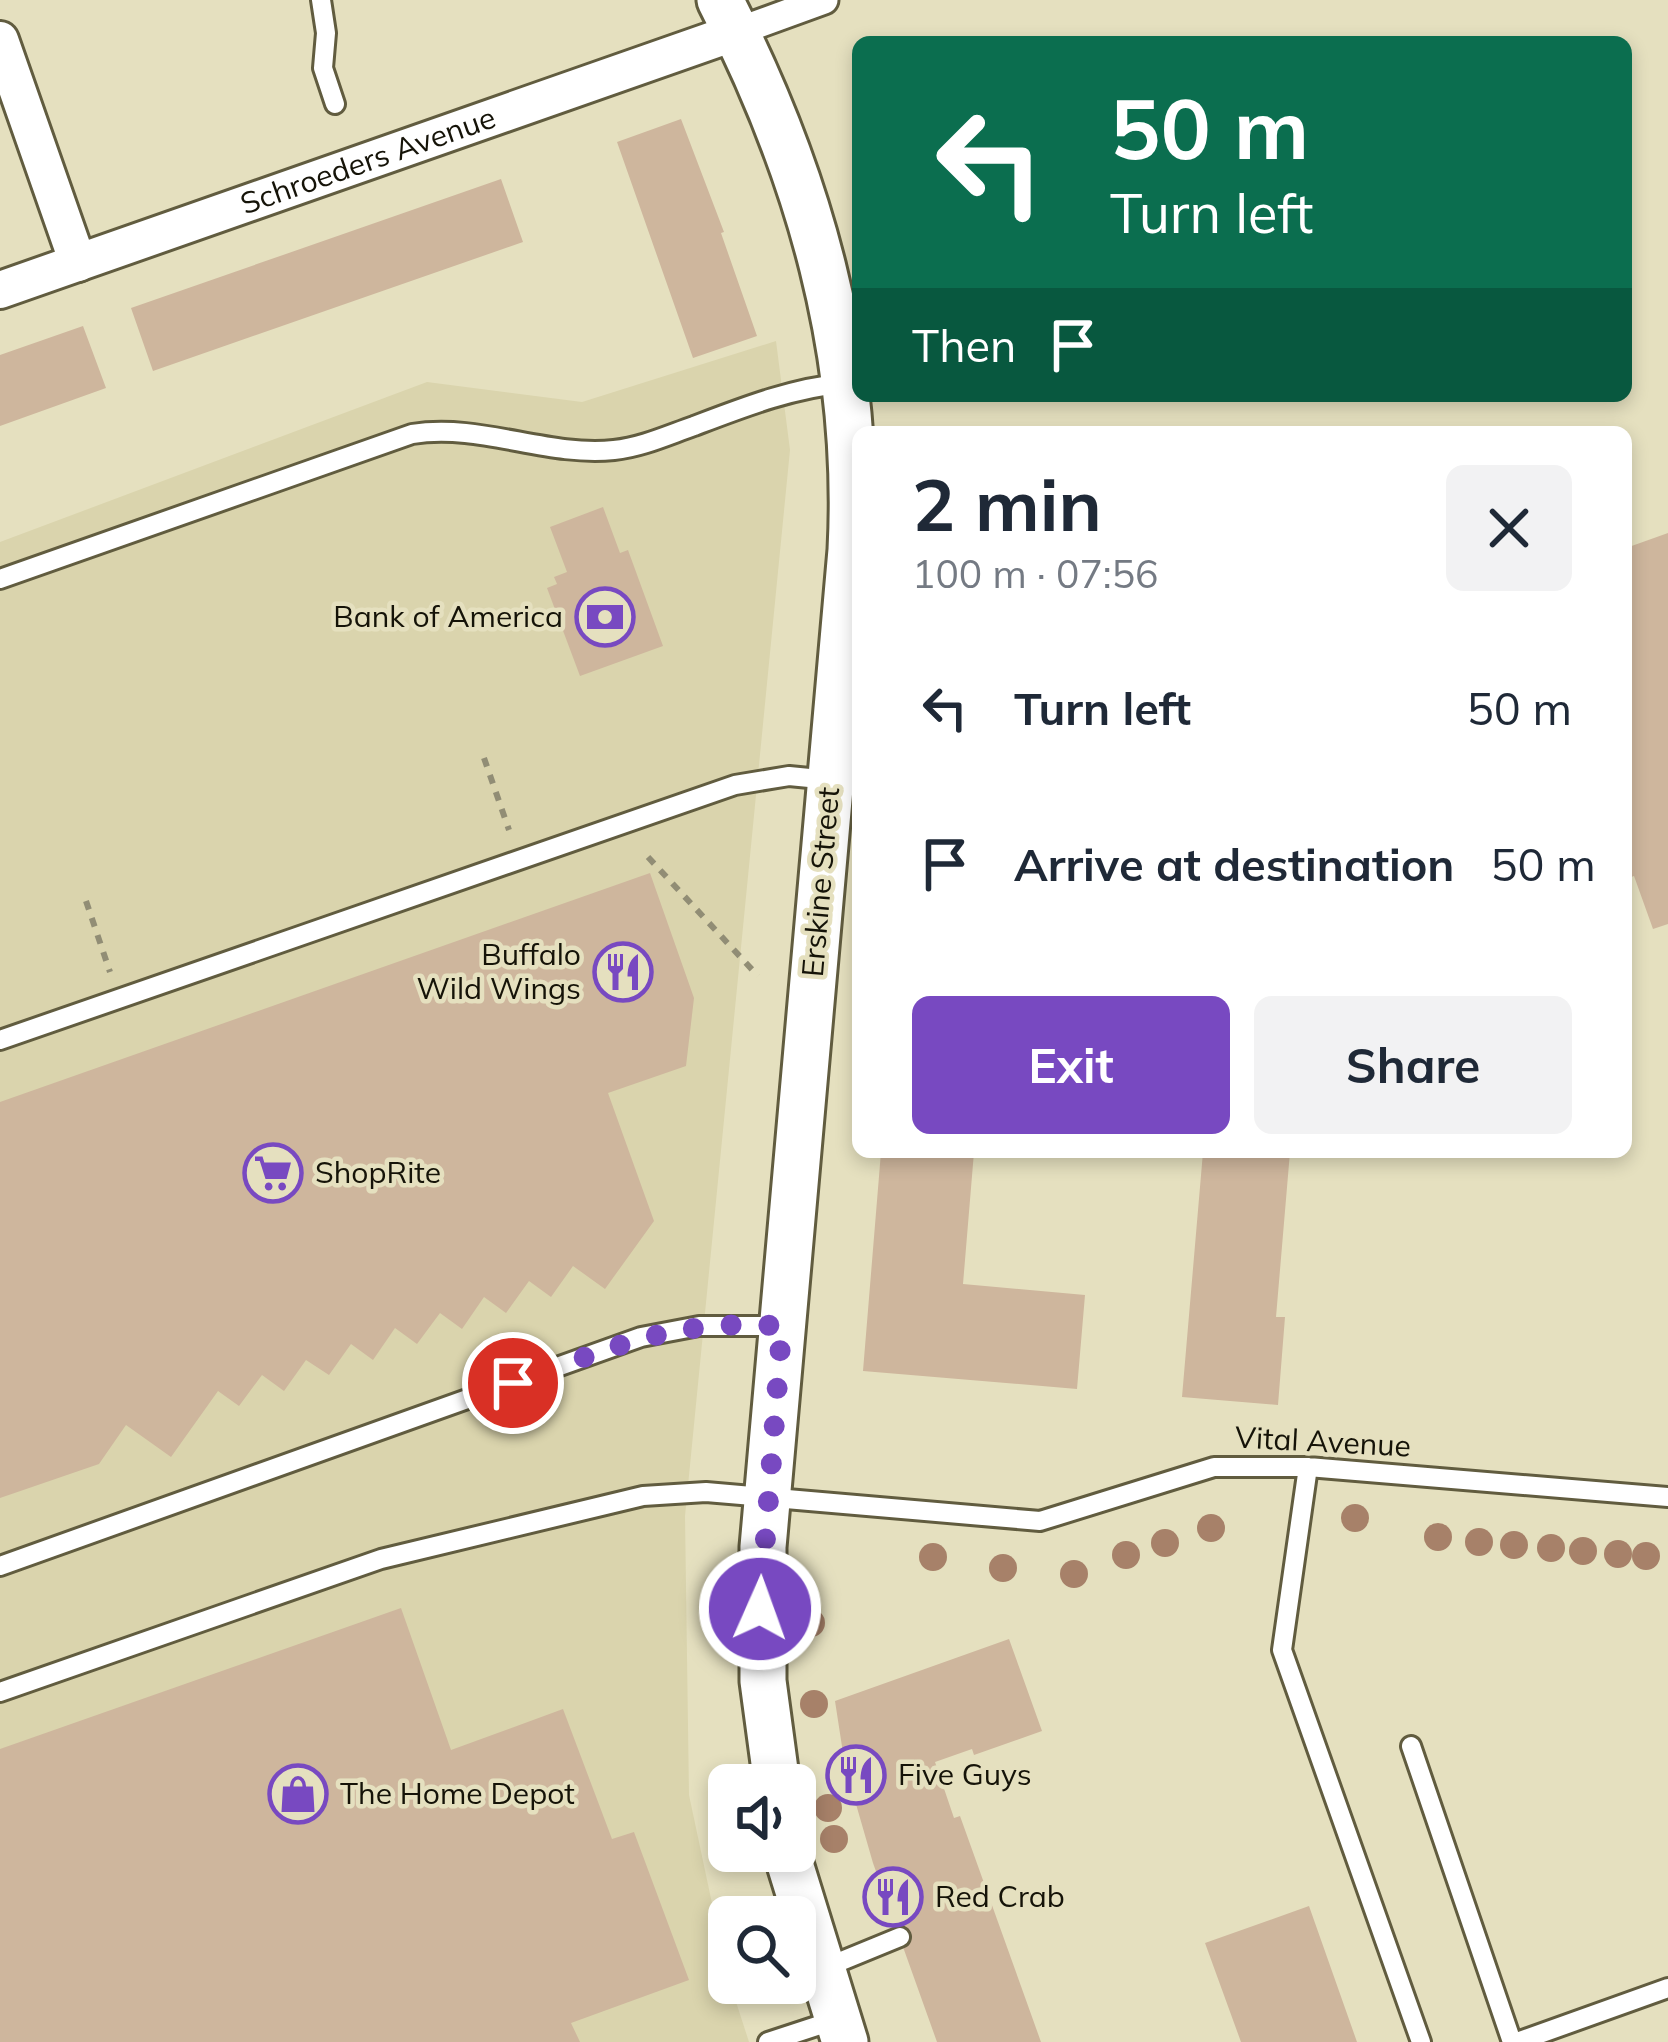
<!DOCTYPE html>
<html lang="en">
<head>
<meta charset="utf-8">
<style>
  :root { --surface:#fff; --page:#f2f2f3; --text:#1f2937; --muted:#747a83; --accent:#7849c1 }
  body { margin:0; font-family:Mulish,sans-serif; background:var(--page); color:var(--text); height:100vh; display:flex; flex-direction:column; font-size:45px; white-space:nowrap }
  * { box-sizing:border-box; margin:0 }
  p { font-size:39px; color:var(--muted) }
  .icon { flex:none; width:66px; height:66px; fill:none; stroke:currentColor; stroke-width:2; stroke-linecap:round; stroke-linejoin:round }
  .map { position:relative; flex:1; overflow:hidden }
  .panel { position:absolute; left:852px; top:426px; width:780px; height:732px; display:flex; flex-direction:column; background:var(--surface); border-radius:18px; box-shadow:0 6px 18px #0003 }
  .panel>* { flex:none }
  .top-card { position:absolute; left:852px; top:36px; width:780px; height:366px; border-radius:18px; box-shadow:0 6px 18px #0003; background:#0b6e4f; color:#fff; overflow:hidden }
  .buttons { position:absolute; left:708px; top:1764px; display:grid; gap:24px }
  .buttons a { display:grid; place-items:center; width:108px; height:108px; border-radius:18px; background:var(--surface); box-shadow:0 6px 18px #0003; font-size:60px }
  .pin { position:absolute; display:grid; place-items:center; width:102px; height:102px; color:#fff; margin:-51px; border:6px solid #fff; border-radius:50%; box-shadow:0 3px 12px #0007 }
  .me { position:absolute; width:132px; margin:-66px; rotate:2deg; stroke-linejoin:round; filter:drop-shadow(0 0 9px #0008) }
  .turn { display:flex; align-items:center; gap:42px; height:252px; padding:0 60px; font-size:54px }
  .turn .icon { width:156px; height:156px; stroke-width:2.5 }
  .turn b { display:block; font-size:84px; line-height:102px }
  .then { display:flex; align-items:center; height:114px; padding:0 60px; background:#0003; gap:24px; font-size:45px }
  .round { display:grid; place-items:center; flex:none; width:126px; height:126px; border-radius:18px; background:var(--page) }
  .head { display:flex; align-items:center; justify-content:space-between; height:204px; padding:0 60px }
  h1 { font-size:72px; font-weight:700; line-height:90px }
  .cta { display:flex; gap:24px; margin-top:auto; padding:24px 60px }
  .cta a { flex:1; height:138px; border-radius:18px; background:var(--accent); color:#fff; font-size:48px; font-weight:700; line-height:138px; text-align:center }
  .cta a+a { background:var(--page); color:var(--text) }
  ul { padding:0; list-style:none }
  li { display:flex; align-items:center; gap:36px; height:156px; padding:0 60px }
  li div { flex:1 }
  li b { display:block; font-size:45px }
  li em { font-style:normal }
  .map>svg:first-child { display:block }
  .built { fill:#dad4ad }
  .building { fill:#ceb69d }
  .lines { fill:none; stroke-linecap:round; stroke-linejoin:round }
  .service-casing { stroke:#615c3f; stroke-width:24 }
  .pedestrian-casing { stroke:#615c3f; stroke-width:33 }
  .minor-casing { stroke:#615c3f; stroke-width:42 }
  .tertiary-casing { stroke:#615c3f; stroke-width:51 }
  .path { stroke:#918d75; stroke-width:6; stroke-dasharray:9 9; stroke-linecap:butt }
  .service { stroke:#fff; stroke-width:18 }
  .pedestrian { stroke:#fff; stroke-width:27 }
  .minor { stroke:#fff; stroke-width:36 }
  .tertiary { stroke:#fff; stroke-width:45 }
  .tree { fill:#a78169 }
  .route { stroke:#7849c1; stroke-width:21; stroke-dasharray:0 37.8 }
  .labels { text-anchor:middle; stroke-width:9; stroke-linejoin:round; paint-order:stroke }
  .street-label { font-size:30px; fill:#151308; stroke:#e5e0bf }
  .poi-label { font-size:30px; fill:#151308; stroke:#e5e0bf; text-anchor:start }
</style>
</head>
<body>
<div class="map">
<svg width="1668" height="2042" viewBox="0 0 1668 2042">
  <rect width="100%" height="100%" fill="#e5e0bf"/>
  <path class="built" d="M776 341 790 450 685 1516 689 1795 727 1974 749 2042H0V542L427 382 582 402Z"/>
  <path class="building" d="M681 119 724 232 721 233 757 336 693 358 617 142Z
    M501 179 523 242 153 371 131 308Z
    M83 326 106 388 0 426V355Z
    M603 507 620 553 628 550 663 646 580 676 547 588 557 584 554 577 567 572 550 527Z
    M1668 533V924L1653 929 1634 876 1626 879V548Z
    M650 873 694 998 686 1066 608 1093 654 1221 605 1289 573 1266 551 1297 529 1281 506 1313 484 1297 462 1329 440 1313 417 1344 395 1328 373 1360 351 1344 329 1375 306 1360 284 1391 262 1375 239 1406 218 1391 171 1457 126 1425 99 1464 0 1498V1102Z
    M881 1152H974L963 1284 1085 1295 1077 1389 863 1371Z
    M1203 1152H1290L1276 1317H1285L1278 1405 1182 1397Z
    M401 1608 451 1750 563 1709 612 1839 634 1832 689 1980 571 2023 580 2042H0V1749Z
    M1009 1639 1042 1731 974 1755 972 1749 935 1762 954 1818 960 1816 1041 2042H937L873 1863 845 1766 835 1701Z
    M1309 1906 1357 2042H1241L1205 1943Z"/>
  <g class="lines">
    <g class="service-casing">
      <path id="service" d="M321 0 326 33 323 68 335 104
        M0 579 412 434C481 423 546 457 614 450 642 447 668 435 694 426 744 407 792 388 846 383
        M0 1040 735 785 789 776 830 780
        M1308 1467 1282 1650 1421 2042
        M0 1566 641 1337 699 1326H782
        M0 1692 381 1559 643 1496 706 1492 1040 1521 1214 1467H1308L1668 1497
        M1411 1746 1512 2042
        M822 1969 900 1937
        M768 2042 838 2019
        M1517 2042 1668 1988"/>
    </g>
    <g class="pedestrian-casing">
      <path id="pedestrian" d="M736 32 824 0"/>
    </g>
    <g class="minor-casing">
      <g id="minor">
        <path d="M0 40 78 263"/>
        <path id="s1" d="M0 290 736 32"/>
      </g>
    </g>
    <g class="tertiary-casing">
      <path id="tertiary" d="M720 0C809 173 861 355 851 550L763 1547V1681L777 1785
        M786 1851 845 2042"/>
    </g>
    <path class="path" d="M484 758 509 830
      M648 857 758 976
      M86 901 110 972"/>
    <use href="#service" class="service"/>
    <use href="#pedestrian" class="pedestrian"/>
    <use href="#minor" class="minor"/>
    <use href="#tertiary" class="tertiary"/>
  </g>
  <g class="tree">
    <circle cx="1355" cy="1518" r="14"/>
    <circle cx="1211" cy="1528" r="14"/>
    <circle cx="1438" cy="1537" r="14"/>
    <circle cx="1479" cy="1542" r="14"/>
    <circle cx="1165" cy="1543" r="14"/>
    <circle cx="1514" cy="1545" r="14"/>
    <circle cx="1551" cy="1548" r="14"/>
    <circle cx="1583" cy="1551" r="14"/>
    <circle cx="1618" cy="1554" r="14"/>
    <circle cx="1126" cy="1555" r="14"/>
    <circle cx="1646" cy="1556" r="14"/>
    <circle cx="933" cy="1557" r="14"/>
    <circle cx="1003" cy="1568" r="14"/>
    <circle cx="1074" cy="1574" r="14"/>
    <circle cx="811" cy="1623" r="14"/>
    <circle cx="814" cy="1704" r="14"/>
    <circle cx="828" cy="1808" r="14"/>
    <circle cx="834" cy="1839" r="14"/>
  </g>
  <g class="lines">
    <path class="route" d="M513 1383C612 1348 674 1318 782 1326L760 1609"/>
  </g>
  <defs>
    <g id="bank-ring" transform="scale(3)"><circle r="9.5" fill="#e5e0bf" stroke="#7849c1" stroke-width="1.5"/><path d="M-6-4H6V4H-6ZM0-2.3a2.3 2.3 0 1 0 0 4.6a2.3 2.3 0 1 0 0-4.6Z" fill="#7849c1"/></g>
    <g id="restaurant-ring" transform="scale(3)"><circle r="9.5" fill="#e5e0bf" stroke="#7849c1" stroke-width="1.5"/><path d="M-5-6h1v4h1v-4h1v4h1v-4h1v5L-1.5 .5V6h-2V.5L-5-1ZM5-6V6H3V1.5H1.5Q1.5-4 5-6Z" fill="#7849c1"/></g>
    <g id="supermarket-ring" transform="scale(3)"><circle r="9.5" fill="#e5e0bf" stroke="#7849c1" stroke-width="1.5"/><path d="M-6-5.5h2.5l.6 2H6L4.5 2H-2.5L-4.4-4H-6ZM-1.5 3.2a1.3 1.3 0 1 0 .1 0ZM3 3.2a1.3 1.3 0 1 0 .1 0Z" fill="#7849c1"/></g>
    <g id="shop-ring" transform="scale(3)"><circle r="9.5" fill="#e5e0bf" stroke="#7849c1" stroke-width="1.5"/><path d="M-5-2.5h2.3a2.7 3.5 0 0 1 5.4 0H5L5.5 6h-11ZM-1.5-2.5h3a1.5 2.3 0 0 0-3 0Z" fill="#7849c1"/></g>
  </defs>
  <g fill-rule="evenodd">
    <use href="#bank-ring" x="605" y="617"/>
    <use href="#restaurant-ring" x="623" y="972"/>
    <use href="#supermarket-ring" x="273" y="1173"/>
    <use href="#restaurant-ring" x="856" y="1775"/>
    <use href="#shop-ring" x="298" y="1794"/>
    <use href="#restaurant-ring" x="893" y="1897"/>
  </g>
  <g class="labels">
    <g class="street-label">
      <text dy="10" stroke="none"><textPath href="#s1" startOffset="390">Schroeders Avenue</textPath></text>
      <text transform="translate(821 882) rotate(-85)" y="10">Erskine Street</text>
      <text transform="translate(1323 1442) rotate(3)" y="10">Vital Avenue</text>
    </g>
    <g class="poi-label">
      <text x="563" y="627" text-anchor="end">Bank of America</text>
      <text x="581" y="965" text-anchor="end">Buffalo<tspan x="581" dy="34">Wild Wings</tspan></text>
      <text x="315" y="1183">ShopRite</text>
      <text x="898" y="1785">Five Guys</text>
      <text x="340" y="1804">The Home Depot</text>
      <text x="935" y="1907">Red Crab</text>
    </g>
  </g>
</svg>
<div class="buttons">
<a><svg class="icon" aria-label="sound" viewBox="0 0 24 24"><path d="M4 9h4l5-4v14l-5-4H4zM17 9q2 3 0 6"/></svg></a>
<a><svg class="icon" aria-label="search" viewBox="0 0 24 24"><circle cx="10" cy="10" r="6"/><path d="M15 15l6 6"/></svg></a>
</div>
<div class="pin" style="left:513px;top:1383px;background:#d93025"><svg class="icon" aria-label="arrive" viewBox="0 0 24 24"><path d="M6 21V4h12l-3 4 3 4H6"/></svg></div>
<svg class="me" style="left:760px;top:1609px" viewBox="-20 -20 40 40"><circle r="17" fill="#7849c1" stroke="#fff" stroke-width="3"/><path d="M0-11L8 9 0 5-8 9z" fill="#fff"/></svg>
<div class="top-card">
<div class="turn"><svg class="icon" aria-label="left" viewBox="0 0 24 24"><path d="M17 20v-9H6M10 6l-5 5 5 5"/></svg><div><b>50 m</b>Turn left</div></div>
<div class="then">Then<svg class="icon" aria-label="arrive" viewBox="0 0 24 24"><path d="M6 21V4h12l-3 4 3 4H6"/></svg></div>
</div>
<section class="panel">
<div class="head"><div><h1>2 min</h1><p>100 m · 07:56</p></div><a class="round"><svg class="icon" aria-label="close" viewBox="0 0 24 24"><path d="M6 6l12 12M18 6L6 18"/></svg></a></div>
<ul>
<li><svg class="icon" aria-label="left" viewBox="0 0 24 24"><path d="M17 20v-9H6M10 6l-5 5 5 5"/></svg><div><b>Turn left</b></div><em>50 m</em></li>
<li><svg class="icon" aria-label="arrive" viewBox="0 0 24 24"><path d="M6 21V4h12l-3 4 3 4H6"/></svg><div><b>Arrive at destination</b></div><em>50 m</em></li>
</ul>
<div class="cta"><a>Exit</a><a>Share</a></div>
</section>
</div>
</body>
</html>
